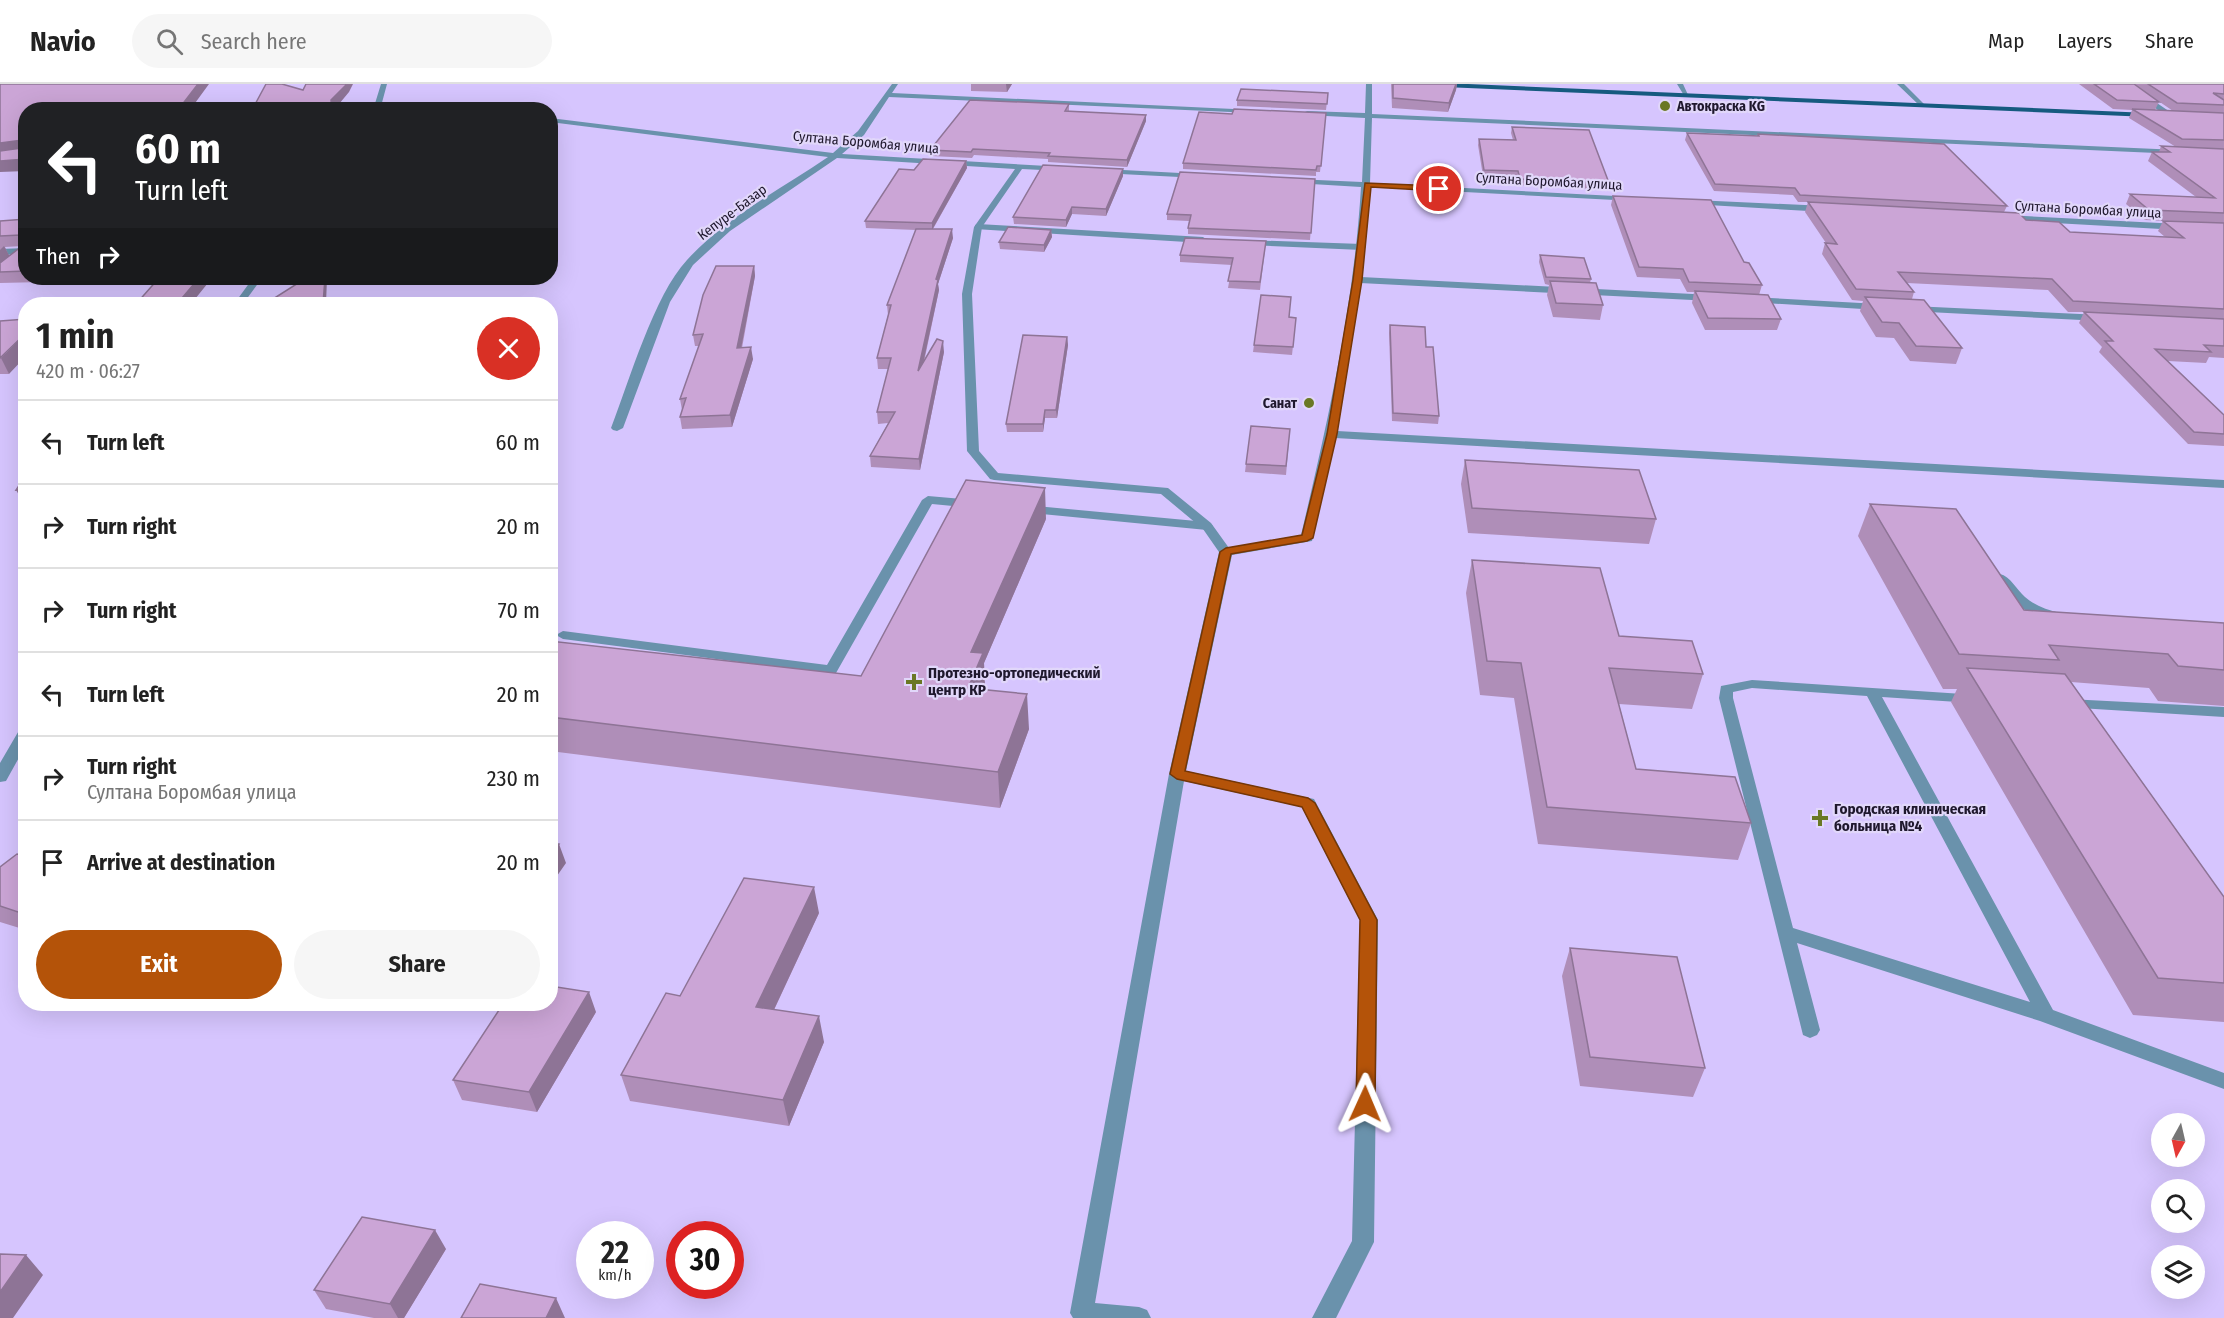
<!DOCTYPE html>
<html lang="en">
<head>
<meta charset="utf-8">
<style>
  :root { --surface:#fff; --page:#f6f6f6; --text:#222; --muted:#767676; --line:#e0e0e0; --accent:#b45309 }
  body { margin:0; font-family:"Fira Sans Condensed",sans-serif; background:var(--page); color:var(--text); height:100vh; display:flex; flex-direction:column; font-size:22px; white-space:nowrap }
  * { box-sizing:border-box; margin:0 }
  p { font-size:20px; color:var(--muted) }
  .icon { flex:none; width:33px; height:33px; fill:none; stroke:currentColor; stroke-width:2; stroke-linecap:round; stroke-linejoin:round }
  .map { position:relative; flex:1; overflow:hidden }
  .side { position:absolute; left:18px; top:213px; width:540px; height:714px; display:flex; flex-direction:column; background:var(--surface); border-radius:24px; box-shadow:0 6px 24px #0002 }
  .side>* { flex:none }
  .guide { position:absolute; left:18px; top:18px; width:540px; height:183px; border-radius:24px; box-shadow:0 6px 24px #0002; background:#202124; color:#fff; overflow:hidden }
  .needle { width:39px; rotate:188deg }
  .fabs { position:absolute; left:2151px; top:1029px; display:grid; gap:12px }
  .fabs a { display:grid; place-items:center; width:54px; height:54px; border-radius:50%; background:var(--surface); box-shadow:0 6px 24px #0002; font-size:30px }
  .speed { position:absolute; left:576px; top:1137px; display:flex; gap:12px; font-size:30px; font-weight:700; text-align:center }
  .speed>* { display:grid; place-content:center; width:78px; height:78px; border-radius:50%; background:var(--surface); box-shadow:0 6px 24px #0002; line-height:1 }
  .speed small { font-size:15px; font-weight:400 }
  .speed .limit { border:9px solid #d22; background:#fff; color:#111 }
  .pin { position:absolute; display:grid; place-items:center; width:51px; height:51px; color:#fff; margin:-26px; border:3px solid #fff; border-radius:50%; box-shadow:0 2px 6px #0007 }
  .me { position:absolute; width:66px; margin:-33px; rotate:1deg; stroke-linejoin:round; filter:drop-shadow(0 0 4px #0008) }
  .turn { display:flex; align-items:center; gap:21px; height:126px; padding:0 18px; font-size:27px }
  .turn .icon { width:78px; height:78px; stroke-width:2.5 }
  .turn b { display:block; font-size:42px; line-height:51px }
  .then { display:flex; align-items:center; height:57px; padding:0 18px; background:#0003; gap:12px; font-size:22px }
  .round { display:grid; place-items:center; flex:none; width:63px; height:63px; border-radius:32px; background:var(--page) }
  .summary { display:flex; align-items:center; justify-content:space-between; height:102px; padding:0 18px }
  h1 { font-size:36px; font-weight:700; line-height:45px }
  .primary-button { display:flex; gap:12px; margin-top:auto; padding:12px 18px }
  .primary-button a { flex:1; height:69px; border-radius:36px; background:var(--accent); color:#fff; font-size:24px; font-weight:700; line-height:69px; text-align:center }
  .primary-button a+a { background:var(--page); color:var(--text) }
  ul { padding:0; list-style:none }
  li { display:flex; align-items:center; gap:18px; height:84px; padding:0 18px; border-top:2px solid var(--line) }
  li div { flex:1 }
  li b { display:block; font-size:22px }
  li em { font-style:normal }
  header { display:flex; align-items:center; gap:36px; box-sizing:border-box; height:84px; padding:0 30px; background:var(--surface); border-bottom:2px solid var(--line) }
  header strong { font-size:28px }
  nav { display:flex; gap:33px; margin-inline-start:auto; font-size:21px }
  .search { width:420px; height:54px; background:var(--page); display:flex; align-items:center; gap:15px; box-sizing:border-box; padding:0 21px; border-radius:33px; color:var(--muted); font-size:22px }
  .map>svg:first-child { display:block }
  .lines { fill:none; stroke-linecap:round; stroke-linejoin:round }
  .service { fill:#6a92ac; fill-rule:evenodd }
  .minor { fill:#6a92ac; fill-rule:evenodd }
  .primary { fill:#165a7f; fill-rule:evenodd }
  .wall { fill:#af8eb8; fill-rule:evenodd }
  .shaded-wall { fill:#8e7496 }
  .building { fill:#cba5d6; stroke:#8e7496; stroke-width:1.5 }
  .route { fill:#b45309; stroke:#753606; stroke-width:1.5 }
  .poi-dot { fill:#6a7824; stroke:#e1d7fa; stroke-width:2 }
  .labels { text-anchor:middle; stroke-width:4.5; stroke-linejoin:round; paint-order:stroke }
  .far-poi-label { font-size:14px; font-weight:bold; fill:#1f182d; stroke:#e1d7fa; text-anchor:start }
  .far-street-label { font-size:14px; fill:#1f182d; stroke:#e1d7fa }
  .poi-label { font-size:15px; font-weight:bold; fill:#1f182d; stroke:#e1d7fa; text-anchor:start }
</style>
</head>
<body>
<header>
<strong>Navio</strong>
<div class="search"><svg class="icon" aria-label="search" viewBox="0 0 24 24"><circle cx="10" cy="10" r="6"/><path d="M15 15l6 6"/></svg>Search here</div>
<nav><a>Map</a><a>Layers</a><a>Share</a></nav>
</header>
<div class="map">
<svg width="2224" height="1234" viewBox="0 0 2224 1234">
  <rect width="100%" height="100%" fill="#d6c5fe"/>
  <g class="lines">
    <path class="service" d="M978 140 1203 153 1207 156 1203 159 975 145V141Z
      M1245 156 1362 160 1366 163 1362 166 1248 161 1245 160Z
      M928 412 974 416 980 420 974 424 932 420 836 589 831 590 563 555 556 551 563 547 827 581 922 416Z
      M1025 421 1207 438 1213 442 1207 446 1021 428 1019 425 1021 422Z
      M2000 490C2010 492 2017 506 2025 513 2035 522 2047 526 2060 529L2062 532 2060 535C2034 541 2007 513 1993 494Z
      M1752 596 1978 611 1980 614 1973 619 1882 613 2053 926 2224 989V1005L2040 937 1797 859 1820 946 1817 951 1810 954 1803 951 1719 614 1721 602ZM1752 604 1867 612 2030 918 1793 844 1733 614V608Z
      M2068 615 2224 623V633L2063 623 2060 620Z"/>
    <path class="minor" d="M381 0H387L380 26H373Z
      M892 0H898L892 9 1255 26 1253 29 889 13 864 51 842 70 1065 83 1066 85 1062 87 1022 85 982 143 972 210 979 367 998 389 1168 404 1211 439 1229 464 1301 451C1328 337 1354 221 1361 103L1295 99 1291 97 1295 95 1362 98 1365 34 1307 31 1303 29 1307 27 1365 29 1366 0H1372V30L2179 66 2183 68 2179 70 1372 34 1370 99 1634 113 1638 115 1634 117 1370 103 1361 193 1712 211 1717 214 1712 217 1360 199 1337 347 2224 396V404L1335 354 1312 457 1232 471 1186 687 1314 715 1378 836 1374 1158 1336 1234H1312L1352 1157 1360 836 1302 723 1184 697 1095 1219 1139 1223 1147 1226 1151 1234H1073L1070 1229 1169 690 1219 468 1203 445 1161 410 994 396 990 395 967 367 962 210 974 143 1015 85 837 74 730 147 693 181 670 218 623 344 617 347 613 346 611 344C629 298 654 211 687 176 725 134 781 105 828 73L550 38V34L833 69 858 47Z
      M1677 0H1683L1689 13H1685Z
      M1897 0H1904L1924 20V22H1920Z
      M2122 0H2129L2176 32 2169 34Z
      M1104 85 1199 90 1203 92 1199 94 1101 89 1100 87Z
      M1694 116 1826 122 1830 125 1826 128 1691 120 1690 118Z
      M2005 131 2179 140 2183 143 2179 146 2002 136V132Z
      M26 164V170L0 171V165Z
      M253 194H262L243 220H234Z
      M1751 213 1879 220 1884 223 1879 226 1748 218 1746 216Z
      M1912 222 2101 231 2106 234 2101 237 1909 227 1907 225Z
      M26 641V661L6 697 0 698V679L21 643Z"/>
    <path class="primary" d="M1418 0H1468L2149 29 2153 31 2149 33 1421 2Z"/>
  </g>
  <path class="wall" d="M971 0H1012L1007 8 971 7Z
    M1391 0H1457L1456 6 1448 28 1392 24Z
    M2079 0H2224V274L2209 273 2206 279 2168 277 2224 331V362L2188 360 2099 268 2102 263 2079 239 2084 228H2068L2048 206 1907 199 1914 208 1912 215 1962 264 1956 280 1910 277 1894 254 1876 253 1860 227 1863 217 1852 216 1822 170 1825 159H1826L1805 128 1808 118H1798L1793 111 1714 107 1685 56 1687 49 1757 52 1758 50 2007 122 2004 128 2026 136 2070 148 2165 153 2158 147 2163 137H2168L2145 136 2126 120 2130 110 2196 113 2148 77 2152 68H2159L2161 62 2176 63 2129 34 2132 26 2113 25ZM2154 14 2173 27 2155 26 2159 18Z
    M1328 9 1326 26 1237 22V16Z
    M1069 20V27L1146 31V37L1127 83 1048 78V75L974 71 972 74 931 72 930 66Z
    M1326 29 1320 88H1316V92L1183 85V79L1232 30Z
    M1512 43 1609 99 1608 106 1519 101 1517 94 1483 92 1478 61 1479 55 1513 56 1511 49Z
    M966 77 967 84 933 145 953 154 938 200 939 206 924 278 944 268 920 386 871 383 870 372 888 339 878 340 877 328 888 285H878L877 274 888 231 887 221 916 146 866 144 865 137 914 86Z
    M1123 85V92L1106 132 1072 130 1066 143 1014 140 1013 133Z
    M1315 95 1310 156 1188 150V144L1189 137 1167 136V130Z
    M1613 112 1744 178 1762 201 1759 211 1781 235 1777 246H1705L1692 219 1694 208H1687L1680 195 1637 193 1611 121Z
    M26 135V194H47L42 198 0 199V137ZM22 162 9 172 5 163Z
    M1051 146 1052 153 1044 168 1000 165 999 158Z
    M1266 157 1260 206 1228 204 1232 181 1180 178V171Z
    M1540 171 1591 195 1590 199 1603 221 1600 236 1553 233 1547 211 1549 201 1545 200 1539 178Z
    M754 182 755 192 742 264 753 275 732 343 682 345 680 333 682 326 680 315 699 262H695L693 251Z
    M1289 233 1296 234 1292 271 1253 268 1254 261Z
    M0 237 9 290H0Z
    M1390 241 1426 263 1439 332 1438 340 1392 337 1389 249Z
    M1067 253 1068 261 1057 334H1045L1043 348H1007L1006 340Z
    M1290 345 1286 391 1245 388 1246 380Z
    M1465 376 1656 435 1649 460 1468 449 1461 400Z
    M1870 420 2024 526 2224 539V622L2158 617 2149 604 2071 598 2224 813V938L2133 931 1951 618 1957 605H1943L1858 452Z
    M1046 435 984 579 985 604 984 605 1029 645 1000 724 550 667V557L861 592Z
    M1472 476 1619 552 1703 590 1692 625 1619 620 1636 685 1751 739 1738 776 1538 760 1514 614 1480 611 1466 509Z
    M26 773V846L0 838V783Z
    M819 829 774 926 824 958 789 1042 630 1017 621 991 680 912Z
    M1570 864 1705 984 1693 1013 1580 1002 1562 892Z
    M596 928 537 1028 462 1016 453 996Z
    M446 1165 404 1234H374L326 1225 314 1206Z"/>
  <path class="shaded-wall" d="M198 0H209L190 26H178Z
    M347 0H353L349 8 334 26H332L331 16Z
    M1006 0H1012L1007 8Z
    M1456 0H1457L1456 6 1448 28 1449 19Z
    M1146 31V37L1127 83V76Z
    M22 56 26 63 0 71V59Z
    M26 75V87L0 88V77Z
    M966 77 967 84 932 146V139Z
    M1123 85V92L1106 132V125Z
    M1072 123V130L1066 143V136Z
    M952 145 953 154 938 200 939 206 919 298 918 287 936 195Z
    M1051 146 1052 153 1044 168V161Z
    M4 162 10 173 0 182V166Z
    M754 182 755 192 739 275 737 264Z
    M40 194H47L42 198Z
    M199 194H212L191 220H177Z
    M325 194H327L326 220H323Z
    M26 249V272L9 290 1 274Z
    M1067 253 1068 261 1057 334 1056 326Z
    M943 257 944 268 920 386 919 375Z
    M751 263 753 275 732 343 730 331Z
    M1045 326V334L1043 348V340Z
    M1045 404 1046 435 984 579 985 604 971 639 968 604 971 568Z
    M26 405V421H25L16 406Z
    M1027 610 1029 645 1000 724 998 688Z
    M559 760 566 779 550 802V773Z
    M814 803 819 829 763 949 756 923Z
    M26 826V835L21 829Z
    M589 908 596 928 537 1028 529 1008Z
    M819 932 824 958 789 1042 783 1016Z
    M435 1146 446 1165 404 1234H398L390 1220Z
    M26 1171 43 1191 13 1234H0V1208Z
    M556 1214 565 1234H546Z"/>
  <path class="building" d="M0 0H198L178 26H26V75L0 77V67L21 64 22 56 0 59Z
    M266 0H282L303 6 306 0H347L331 16 332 26H252Z
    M1393 0H1456L1449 19 1393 14Z
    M2094 0H2134L2159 18 2117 16Z
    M2148 0H2224V10L2213 9 2224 16V21L2177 19Z
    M1241 5 1328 9 1327 20 1237 16Z
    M970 16 1069 20 1065 27 1146 31 1127 76 1048 72 1050 69 973 65 971 68 930 66Z
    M1234 25 1326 29 1321 82H1317L1316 86 1183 79 1199 28 1232 30Z
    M2132 25 2224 29V56L2182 55Z
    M1512 43 1589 46 1609 99 1520 95 1518 87 1484 86 1479 55 1516 56Z
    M1687 49 1759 52 1758 50 1944 60 2007 122 1800 111 1795 104 1715 100Z
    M2161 62 2224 65V129L2149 126 2130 110 2215 114 2152 68H2170Z
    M923 75 966 77 932 139 865 137 899 85 914 86Z
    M1043 81 1123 85 1106 125 1072 123 1066 136 1013 133Z
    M1180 88 1315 95 1311 149 1188 144 1191 131 1167 130Z
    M1613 112 1711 116 1744 178 1749 179 1762 201 1689 198 1683 185 1639 183Z
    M1808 118 2019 129 2026 136 2059 138 2070 148 2184 154 2163 137 2224 139V225L2073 217 2052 195 1898 188 1914 208 1856 205 1825 159 1837 160Z
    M26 135V187L0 188V179L22 162 23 153 21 151 0 152V137Z
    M1008 143 1051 146 1044 161 999 158Z
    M916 145H952L936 195 938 196 918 287 937 255 943 257 919 375 870 372 895 328H877L891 274H877L891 221H887Z
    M1185 154 1266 157 1260 198 1228 197 1233 174 1180 171Z
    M1540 171 1584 174 1591 195 1546 193Z
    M716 182H754L737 264 751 263 730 331 680 333 686 314 680 315 703 250 693 251 703 211Z
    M159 194H199L177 220H136Z
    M306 194H325L323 220H265Z
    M1550 197 1596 199 1603 221 1556 219Z
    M1695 207 1768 211 1781 235 1708 234Z
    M1261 211 1291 213 1289 233 1296 234 1293 263 1254 261Z
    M1865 213 1924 216 1962 264 1916 262 1899 239 1882 238Z
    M2084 228 2224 235V262L2204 261 2211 268 2155 265 2224 331V350L2194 348 2105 257H2113Z
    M26 235V249L0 274V237Z
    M1390 241 1425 243 1426 263H1433L1439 332 1393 329Z
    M1023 251 1067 253 1056 326H1045L1043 340H1006Z
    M1251 342 1290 345 1286 382 1246 380Z
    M1465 376 1639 386 1656 435 1472 424Z
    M26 391V405L16 406Z
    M966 396 1045 404 971 568 983 569 968 604 1027 610 998 688 550 633V557L861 592Z
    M1870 420 1956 425 2024 526 2224 539V586L2178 582 2168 570 2049 561 2059 576 1959 570Z
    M1472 476 1600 484 1619 552 1692 557 1703 590 1609 584 1636 685 1735 693 1751 739 1547 723 1521 579 1487 577Z
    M1967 584 2065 590 2224 813V899L2158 894Z
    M550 759 559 760 550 773Z
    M17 770 26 773V826L21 829 0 822V783Z
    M744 794 814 803 756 923 819 932 783 1016 621 991 666 909 680 912Z
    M1570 864 1677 873 1705 984 1590 973Z
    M550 902 589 908 529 1008 453 996 503 920H550Z
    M362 1133 435 1146 390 1220 314 1206Z
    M0 1170 26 1171 0 1208Z
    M480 1200 556 1214 546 1234H461Z"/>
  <path class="route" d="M1365 99 1439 102 1443 105 1439 107 1371 103 1362 196 1337 350 1313 454 1307 457 1231 470 1185 687 1308 714 1315 719 1377 836 1375 1020 1372 1025 1365 1028 1359 1025 1356 1020 1360 836 1302 723 1177 695 1170 690 1220 468 1226 464 1302 451 1327 350 1353 196Z"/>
  <g class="poi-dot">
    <circle cx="1665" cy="22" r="6"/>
    <circle cx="1309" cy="319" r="6"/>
    <path d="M911 589h6v6h6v6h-6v6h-6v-6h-6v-6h6z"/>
    <path d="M1817 725h6v6h6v6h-6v6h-6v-6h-6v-6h6z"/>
  </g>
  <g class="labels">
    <g class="far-poi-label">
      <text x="1677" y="27">Автокраска KG</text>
      <text x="1297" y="324" text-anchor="end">Санат</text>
    </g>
    <g class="far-street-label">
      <text transform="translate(866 58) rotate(5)" y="5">Султана Боромбая улица</text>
      <text transform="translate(1549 97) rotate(3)" y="5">Султана Боромбая улица</text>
      <text transform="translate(2088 125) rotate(3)" y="5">Султана Боромбая улица</text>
      <text transform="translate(732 128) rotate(-37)" y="5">Кепуре-Базар</text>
    </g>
    <g class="poi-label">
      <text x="928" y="594">Протезно-ортопедический<tspan x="928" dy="17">центр КР</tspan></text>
      <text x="1834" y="730">Городская клиническая<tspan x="1834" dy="17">больница №4</tspan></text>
    </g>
  </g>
</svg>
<div class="fabs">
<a><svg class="needle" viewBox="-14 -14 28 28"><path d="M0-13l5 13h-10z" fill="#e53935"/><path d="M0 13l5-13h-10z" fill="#767676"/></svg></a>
<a><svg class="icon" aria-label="search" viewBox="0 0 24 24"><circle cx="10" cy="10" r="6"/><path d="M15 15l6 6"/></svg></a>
<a><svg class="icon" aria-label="layers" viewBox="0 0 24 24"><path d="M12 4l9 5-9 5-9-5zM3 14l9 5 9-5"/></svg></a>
</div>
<div class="speed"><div>22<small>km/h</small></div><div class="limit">30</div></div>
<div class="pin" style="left:1439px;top:105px;background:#d93025"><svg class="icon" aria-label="arrive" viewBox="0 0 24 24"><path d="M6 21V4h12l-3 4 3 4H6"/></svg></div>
<svg class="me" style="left:1365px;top:1020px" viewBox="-20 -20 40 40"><path d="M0-17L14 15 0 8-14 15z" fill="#b45309" stroke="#fff" stroke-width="4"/></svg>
<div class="guide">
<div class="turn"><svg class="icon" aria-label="left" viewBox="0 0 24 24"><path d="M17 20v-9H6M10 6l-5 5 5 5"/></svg><div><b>60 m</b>Turn left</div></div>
<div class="then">Then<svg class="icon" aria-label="right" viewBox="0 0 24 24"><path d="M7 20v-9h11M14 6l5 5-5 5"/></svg></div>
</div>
<section class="side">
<div class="summary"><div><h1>1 min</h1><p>420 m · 06:27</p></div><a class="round" style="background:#d93025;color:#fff"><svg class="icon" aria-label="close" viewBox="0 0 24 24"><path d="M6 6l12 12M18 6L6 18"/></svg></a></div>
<ul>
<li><svg class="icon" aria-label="left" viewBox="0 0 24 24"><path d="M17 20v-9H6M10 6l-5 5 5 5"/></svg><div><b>Turn left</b></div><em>60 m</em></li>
<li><svg class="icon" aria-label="right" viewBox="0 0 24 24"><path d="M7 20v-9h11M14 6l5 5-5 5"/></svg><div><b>Turn right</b></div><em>20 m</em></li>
<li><svg class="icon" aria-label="right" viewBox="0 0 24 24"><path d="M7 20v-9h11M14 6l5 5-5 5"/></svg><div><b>Turn right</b></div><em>70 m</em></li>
<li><svg class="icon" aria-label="left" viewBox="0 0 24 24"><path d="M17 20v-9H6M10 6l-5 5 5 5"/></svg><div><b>Turn left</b></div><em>20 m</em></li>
<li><svg class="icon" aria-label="right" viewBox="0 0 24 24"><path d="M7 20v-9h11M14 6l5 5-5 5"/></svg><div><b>Turn right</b><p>Султана Боромбая улица</p></div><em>230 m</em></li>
<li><svg class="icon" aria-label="arrive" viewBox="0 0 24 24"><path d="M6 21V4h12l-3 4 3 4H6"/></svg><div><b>Arrive at destination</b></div><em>20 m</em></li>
</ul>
<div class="primary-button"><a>Exit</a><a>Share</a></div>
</section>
</div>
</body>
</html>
